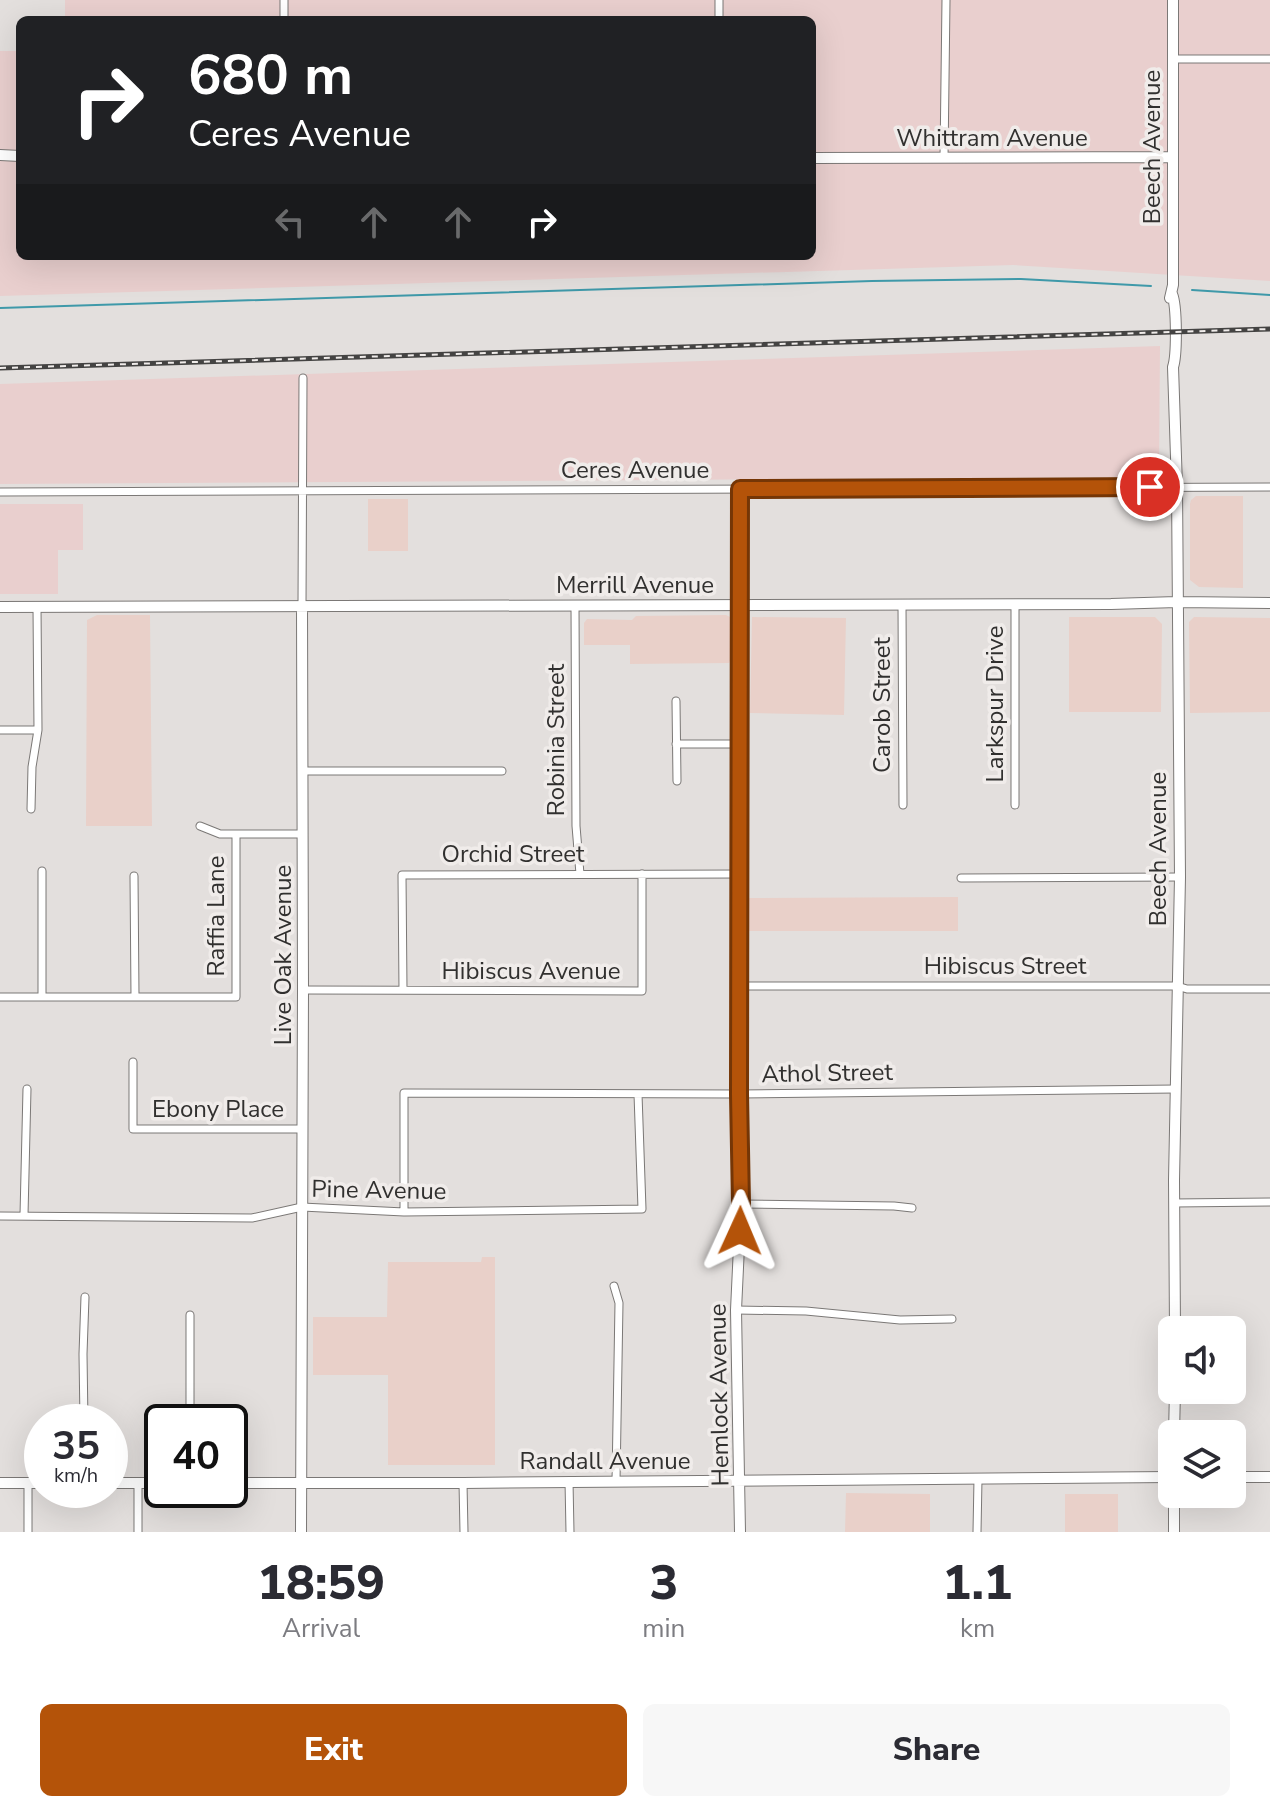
<!DOCTYPE html>
<html lang="en">
<head>
<meta charset="utf-8">
<style>
  :root { --surface:#fff; --page:#f7f7f7; --text:#2b2b33; --muted:#7c7c81; --accent:#b45309 }
  body { margin:0; font-family:"Nunito Sans",sans-serif; background:var(--page); color:var(--text); height:100vh; display:flex; flex-direction:column; font-size:30px; white-space:nowrap }
  * { box-sizing:border-box; margin:0 }
  p { font-size:26px; color:var(--muted) }
  .icon { flex:none; width:44px; height:44px; fill:none; stroke:currentColor; stroke-width:2; stroke-linecap:round; stroke-linejoin:round }
  .map { position:relative; height:1532px; overflow:hidden }
  .side { display:flex; flex-direction:column; background:var(--surface); flex:1 }
  .side>* { flex:none }
  .top-card { position:absolute; left:16px; top:16px; width:800px; height:244px; border-radius:12px; box-shadow:0 8px 32px #0002; background:#202124; color:#fff; overflow:hidden }
  .controls { position:absolute; left:1158px; top:1316px; display:grid; gap:16px }
  .controls a { display:grid; place-items:center; width:88px; height:88px; border-radius:12px; background:var(--surface); box-shadow:0 8px 32px #0002; font-size:40px }
  .speed { position:absolute; left:24px; top:1404px; display:flex; gap:16px; font-size:40px; font-weight:700; text-align:center }
  .speed>* { display:grid; place-content:center; width:104px; height:104px; border-radius:50%; background:var(--surface); box-shadow:0 8px 32px #0002; line-height:1 }
  .speed small { font-size:20px; font-weight:400 }
  .speed .limit { border:4px solid #111; border-radius:12px; background:#fff; color:#111 }
  .pin { position:absolute; display:grid; place-items:center; width:68px; height:68px; color:#fff; margin:-34px; border:4px solid #fff; border-radius:50%; box-shadow:0 2px 8px #0007 }
  .me { position:absolute; width:88px; margin:-44px; rotate:1deg; stroke-linejoin:round; filter:drop-shadow(0 0 6px #0008) }
  .turn { display:flex; align-items:center; gap:28px; height:168px; padding:0 40px; font-size:36px }
  .turn .icon { width:104px; height:104px; stroke-width:2.5 }
  .turn b { display:block; font-size:56px; line-height:68px }
  .lanes { display:flex; align-items:center; height:76px; padding:0 40px; background:#0003; justify-content:center; gap:40px; direction:ltr }
  .lanes .off { opacity:.35 }
  .eta { display:flex; justify-content:space-evenly; align-items:center; height:136px; text-align:center }
  .eta b { font-size:48px; font-weight:800; line-height:56px }
  .primary-button { display:flex; gap:16px; margin-top:auto; padding:16px 40px }
  .primary-button a { flex:1; height:92px; border-radius:12px; background:var(--accent); color:#fff; font-size:32px; font-weight:800; line-height:92px; text-align:center }
  .primary-button a+a { background:var(--page); color:var(--text) }
  .map>svg:first-child { display:block }
  .commercial { fill:#e9d0c9 }
  .industrial { fill:#e9cfce }
  .lines { fill:none; stroke-linecap:round; stroke-linejoin:round }
  .stream { stroke:#3f99a9; stroke-width:2 }
  .street-casing { stroke:#7b7876; stroke-width:9 }
  .secondary-casing { stroke:#7b7876; stroke-width:12 }
  .street { stroke:#fff; stroke-width:7 }
  .secondary { stroke:#fff; stroke-width:10 }
  .rail-casing { stroke:#444342; stroke-width:5 }
  .rail { stroke:#f0ecea; stroke-width:2; stroke-dasharray:6; stroke-linecap:butt }
  .route-casing { stroke:#753606; stroke-width:20 }
  .route { stroke:#b45309; stroke-width:14 }
  .labels { text-anchor:middle; stroke-width:7; stroke-linejoin:round; paint-order:stroke }
  .street-label { font-size:24px; fill:#31302f; stroke:#f0ecea }
</style>
</head>
<body>
<div class="map">
<svg width="1270" height="1532" viewBox="0 0 1270 1532">
  <rect width="100%" height="100%" fill="#e3dfdd"/>
  <path class="commercial" d="M1196 496H1243V588L1199 587 1190 580V504L1191 500Z
    M368 499H408V551H368Z
    M97 615H150L152 826H86L87 620Z
    M726 615 732 618V656L729 663 630 664V645H584V623L587 619 632 620 636 616Z
    M752 617 846 618 844 715 750 713Z
    M1069 617H1155L1162 624 1161 712H1069Z
    M1194 617 1270 618V712L1190 713 1189 622Z
    M958 897V931H749V898Z
    M482 1257H495V1465H388V1375H313V1317H387L388 1262H481Z
    M846 1493 930 1494V1532H845Z
    M1065 1494H1118V1532H1065Z"/>
  <path class="industrial" d="M65 0H1270V281L1013 265 0 296V51H20V256H812V20H65Z
    M1160 346 1159 469 1153 477 0 484V384Z
    M0 504H83V550H58V594H0Z"/>
  <g class="lines">
    <path class="stream" d="M1192 290 1270 295
      M0 308 872 281 1021 279 1151 286"/>
    <g class="street-casing">
      <path id="street" d="M719 0V20
        M284 20V0
        M1173 59H1270
        M944 158 946 0
        M0 492 1270 487
        M902 604 903 805
        M575 605 576 826 580 874
        M740 605V489
        M302 606 303 378
        M676 701 677 781
        M0 730H38
        M676 744H739
        M303 771H502
        M1015 805V604
        M31 809 32 767 38 730 37 607
        M200 826 220 834H302
        M42 871V997
        M134 876 135 997
        M961 878 1180 877
        M739 986H1177L1187 989H1270
        M303 990 642 991V874
        M403 990 402 875 739 874
        M0 997H236V834
        M133 1062V1129H303
        M1174 1203 1270 1202
        M741 1204 894 1206 912 1208
        M404 1212V1093L739 1094 1176 1089
        M24 1215 27 1089
        M0 1216 252 1218 302 1207 404 1212 642 1209 638 1094
        M614 1286 619 1303 616 1481
        M736 1310 806 1311 900 1320 952 1319
        M84 1422 83 1354 85 1297
        M190 1422V1315
        M569 1481 570 1532
        M28 1483V1532
        M463 1483 464 1532
        M138 1532V1483
        M977 1532 978 1479"/>
    </g>
    <g class="secondary-casing">
      <path id="secondary" d="M0 155 20 156
        M812 158 1171 157
        M1172 294C1177 306 1177 355 1173 367L1177 487 1180 877 1174 1180 1175 1330
        M1170 298 1173 285V0
        M0 607 1111 604 1177 602 1270 603
        M1174 1434 1175 1390
        M1232 1477H1270
        M0 1483H42
        M110 1483H162
        M230 1483H463L1172 1477
        M301 1532 303 990 302 606
        M740 1532 736 1310 741 1204 739 1094 740 605
        M1174 1532V1494"/>
    </g>
    <use href="#street" class="street"/>
    <use href="#secondary" class="secondary"/>
    <g class="rail-casing">
      <path id="rail" d="M0 368 1270 329"/>
    </g>
    <use href="#rail" class="rail"/>
  </g>
  <g class="lines">
    <g class="route-casing">
      <path id="route" d="M740 1231 741 1204 739 1094 740 489 1150 487"/>
    </g>
    <use href="#route" class="route"/>
  </g>
  <g class="labels">
    <g class="street-label">
      <text x="992" y="146">Whittram Avenue</text>
      <text transform="translate(1152 147) rotate(-90)" y="8">Beech Avenue</text>
      <text x="635" y="478">Ceres Avenue</text>
      <text x="635" y="593">Merrill Avenue</text>
      <text transform="translate(995 704) rotate(-90)" y="8">Larkspur Drive</text>
      <text transform="translate(882 705) rotate(-90)" y="8">Carob Street</text>
      <text transform="translate(556 740) rotate(-90)" y="8">Robinia Street</text>
      <text transform="translate(1158 849) rotate(-90)" y="8">Beech Avenue</text>
      <text x="513" y="862">Orchid Street</text>
      <text transform="translate(216 916) rotate(-90)" y="8">Raffia Lane</text>
      <text transform="translate(283 955) rotate(-90)" y="8">Live Oak Avenue</text>
      <text x="1005" y="974">Hibiscus Street</text>
      <text x="531" y="979">Hibiscus Avenue</text>
      <text transform="translate(827 1073) rotate(-1)" y="8">Athol Street</text>
      <text x="218" y="1117">Ebony Place</text>
      <text transform="translate(379 1190) rotate(1)" y="8">Pine Avenue</text>
      <text transform="translate(719 1395) rotate(-91)" y="8">Hemlock Avenue</text>
      <text x="605" y="1469">Randall Avenue</text>
    </g>
  </g>
</svg>
<div class="controls">
<a><svg class="icon" aria-label="sound" viewBox="0 0 24 24"><path d="M4 9h4l5-4v14l-5-4H4zM17 9q2 3 0 6"/></svg></a>
<a><svg class="icon" aria-label="layers" viewBox="0 0 24 24"><path d="M12 4l9 5-9 5-9-5zM3 14l9 5 9-5"/></svg></a>
</div>
<div class="speed"><div>35<small>km/h</small></div><div class="limit">40</div></div>
<div class="pin" style="left:1150px;top:487px;background:#d93025"><svg class="icon" aria-label="arrive" viewBox="0 0 24 24"><path d="M6 21V4h12l-3 4 3 4H6"/></svg></div>
<svg class="me" style="left:740px;top:1231px" viewBox="-20 -20 40 40"><path d="M0-17L14 15 0 8-14 15z" fill="#b45309" stroke="#fff" stroke-width="4"/></svg>
<div class="top-card">
<div class="turn"><svg class="icon" aria-label="right" viewBox="0 0 24 24"><path d="M7 20v-9h11M14 6l5 5-5 5"/></svg><div><b>680 m</b>Ceres Avenue</div></div>
<div class="lanes"><svg class="icon off" aria-label="left" viewBox="0 0 24 24"><path d="M17 20v-9H6M10 6l-5 5 5 5"/></svg><svg class="icon off" aria-label="ahead" viewBox="0 0 24 24"><path d="M12 20V5M6 11l6-6 6 6"/></svg><svg class="icon off" aria-label="ahead" viewBox="0 0 24 24"><path d="M12 20V5M6 11l6-6 6 6"/></svg><svg class="icon" aria-label="right" viewBox="0 0 24 24"><path d="M7 20v-9h11M14 6l5 5-5 5"/></svg></div>
</div>
</div>
<section class="side">
<div class="eta">
<div><b>18:59</b><p>Arrival</p></div>
<div><b>3</b><p>min</p></div>
<div><b>1.1</b><p>km</p></div>
</div>
<div class="primary-button"><a>Exit</a><a>Share</a></div>
</section>
</body>
</html>
